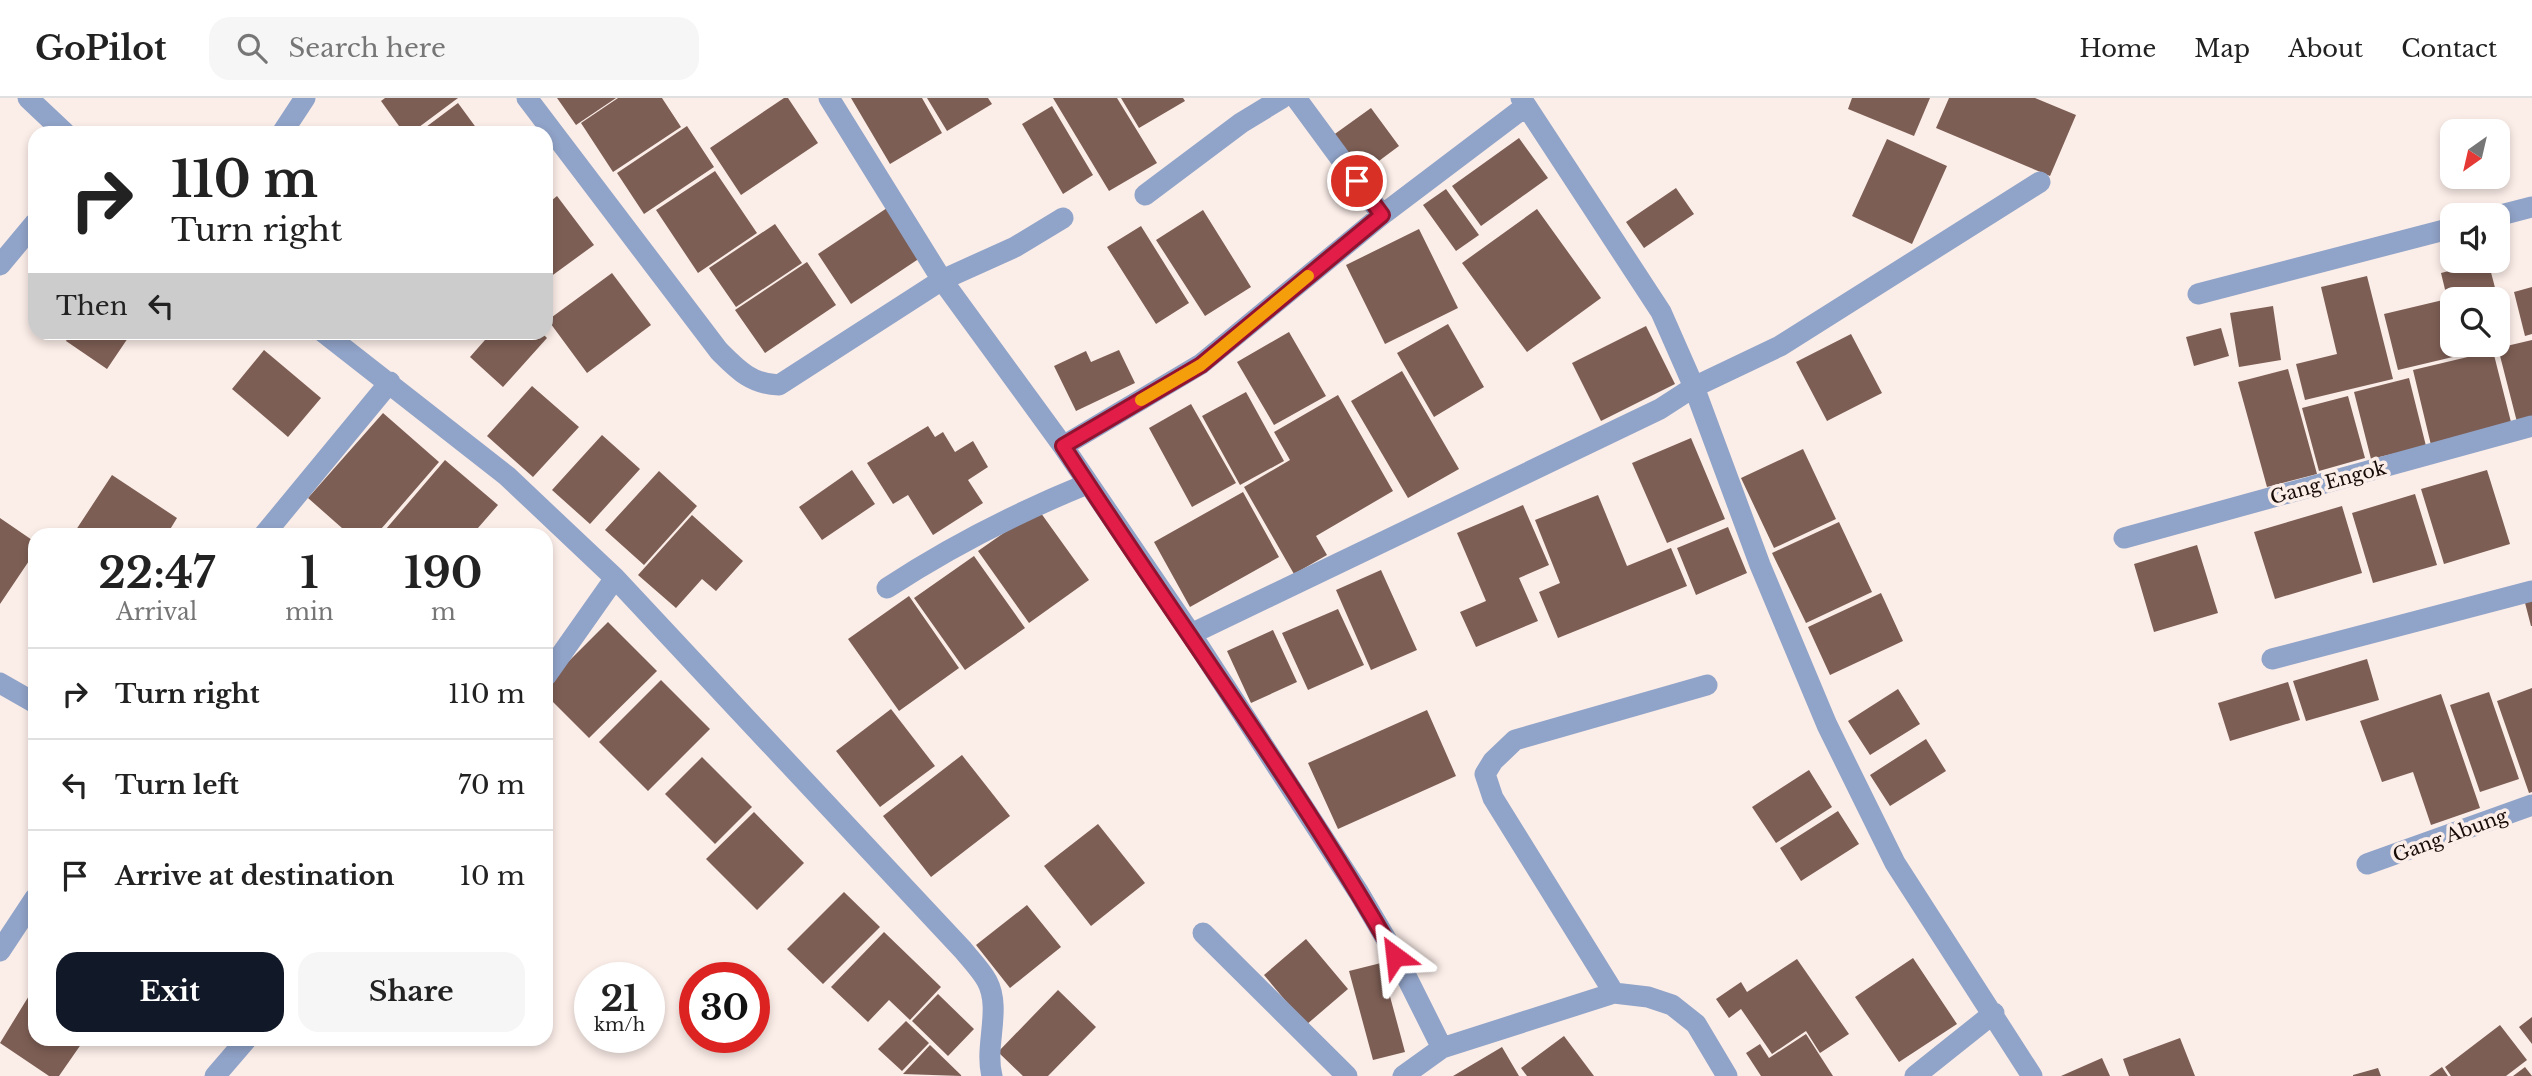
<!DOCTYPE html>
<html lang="en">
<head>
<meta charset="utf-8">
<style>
  :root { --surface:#fff; --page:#f6f6f6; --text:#222; --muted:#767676; --line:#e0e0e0; --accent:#111827 }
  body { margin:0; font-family:"Libre Baskerville",serif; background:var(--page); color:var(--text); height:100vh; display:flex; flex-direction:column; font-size:26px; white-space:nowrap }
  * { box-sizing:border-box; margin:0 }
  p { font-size:23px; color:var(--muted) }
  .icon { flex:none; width:38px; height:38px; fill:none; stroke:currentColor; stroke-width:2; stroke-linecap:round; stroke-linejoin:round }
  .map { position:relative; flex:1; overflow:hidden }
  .sheet { position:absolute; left:28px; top:430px; width:525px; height:518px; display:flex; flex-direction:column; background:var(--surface); border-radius:21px; box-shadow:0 4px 10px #0003 }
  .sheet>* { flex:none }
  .top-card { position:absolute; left:28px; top:28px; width:525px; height:214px; border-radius:21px; box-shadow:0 4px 10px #0003; background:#fff; color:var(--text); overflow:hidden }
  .needle { width:46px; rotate:214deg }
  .controls { position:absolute; left:2440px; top:21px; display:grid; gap:14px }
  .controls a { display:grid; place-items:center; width:70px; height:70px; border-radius:14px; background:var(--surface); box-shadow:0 4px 10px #0003; font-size:35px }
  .speed { position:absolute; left:574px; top:864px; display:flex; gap:14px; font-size:35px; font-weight:700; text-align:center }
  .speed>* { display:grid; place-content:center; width:91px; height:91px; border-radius:50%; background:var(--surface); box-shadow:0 4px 10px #0003; line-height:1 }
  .speed small { font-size:18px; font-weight:400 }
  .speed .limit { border:10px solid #d22; background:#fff; color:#111 }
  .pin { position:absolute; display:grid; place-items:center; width:60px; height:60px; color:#fff; margin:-30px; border:4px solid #fff; border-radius:50%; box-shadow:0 2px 7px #0007 }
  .me { position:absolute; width:77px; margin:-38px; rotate:330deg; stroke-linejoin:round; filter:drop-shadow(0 0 5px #0008) }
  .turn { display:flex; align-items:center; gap:24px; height:147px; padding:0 28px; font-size:32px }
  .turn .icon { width:91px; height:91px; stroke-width:2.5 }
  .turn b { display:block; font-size:49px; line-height:60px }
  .then { display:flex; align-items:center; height:66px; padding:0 28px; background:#0003; gap:14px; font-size:26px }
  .eta { display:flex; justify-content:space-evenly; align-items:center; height:119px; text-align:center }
  .eta b { font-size:42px; font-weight:800; line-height:49px }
  .action { display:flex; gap:14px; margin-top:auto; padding:14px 28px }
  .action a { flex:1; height:80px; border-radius:21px; background:var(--accent); color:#fff; font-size:28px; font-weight:800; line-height:80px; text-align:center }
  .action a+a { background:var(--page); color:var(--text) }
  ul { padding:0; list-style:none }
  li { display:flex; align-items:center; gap:21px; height:91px; padding:0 28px; border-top:2px solid var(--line) }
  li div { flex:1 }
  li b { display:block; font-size:26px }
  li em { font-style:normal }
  header { display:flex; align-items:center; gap:42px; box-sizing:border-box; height:98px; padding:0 35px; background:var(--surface); border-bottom:2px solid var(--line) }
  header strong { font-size:33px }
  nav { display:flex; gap:38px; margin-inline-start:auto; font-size:24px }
  .search { width:490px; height:63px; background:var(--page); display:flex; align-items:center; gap:18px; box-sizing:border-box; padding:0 24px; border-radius:21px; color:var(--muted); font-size:26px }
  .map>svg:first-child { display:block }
  .building { fill:#7d5e54 }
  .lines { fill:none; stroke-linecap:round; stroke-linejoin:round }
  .minor { stroke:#90a3c8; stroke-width:21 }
  .route-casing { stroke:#92132f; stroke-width:18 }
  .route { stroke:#e11d48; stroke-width:12 }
  .slow { stroke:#f59e0b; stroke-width:12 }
  .labels { text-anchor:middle; stroke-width:7; stroke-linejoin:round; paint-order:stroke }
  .street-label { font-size:19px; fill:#180c08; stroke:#fbede8 }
</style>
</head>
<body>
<header>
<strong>GoPilot</strong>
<div class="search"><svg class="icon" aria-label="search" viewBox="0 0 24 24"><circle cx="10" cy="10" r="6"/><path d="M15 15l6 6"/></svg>Search here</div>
<nav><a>Home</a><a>Map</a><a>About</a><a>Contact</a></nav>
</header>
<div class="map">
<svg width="2532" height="978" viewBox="0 0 2532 978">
  <rect width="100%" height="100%" fill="#fbede8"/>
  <path class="building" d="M385 0H458L411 35H404L381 3Z
    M557 0H616L576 27Z
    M618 0H662L681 29 613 74 581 25Z
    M784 0H788L818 45 741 97 710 50Z
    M851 0H922L942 35 890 66Z
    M927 0H988L992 6 947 33Z
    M1053 0H1117L1157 65 1109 93Z
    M1121 0H1183L1185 3 1139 30Z
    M1852 0H1930L1914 38 1848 11Z
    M1949 0H2035L2076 17 2050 78 1936 30Z
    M458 5 480 35H418Z
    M1052 8 1093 77 1063 96 1022 26Z
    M1371 10 1399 48 1360 77 1332 38Z
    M687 28 714 69 644 116 617 75Z
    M1519 40 1548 80 1481 128 1452 88Z
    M1887 41 1947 68 1912 146 1852 118Z
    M715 73 757 135 698 175 656 112Z
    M1676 90 1694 116 1644 150 1626 124Z
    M1446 91 1479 137 1456 153 1423 107Z
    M557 98 594 147 546 182V107Z
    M890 108 923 158 851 206 818 156Z
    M1537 111 1601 200 1527 254 1462 165Z
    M1203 112 1251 189 1205 218 1156 142Z
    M775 126 802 165 736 209 709 170Z
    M1141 128 1189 205 1156 226 1107 149Z
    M1419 131 1458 210 1385 246 1346 167Z
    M2488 163 2498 201H2452L2451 216 2441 175Z
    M807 164 836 207 765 255 735 212Z
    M612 175 651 227 587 275 548 222Z
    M2367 178 2393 281 2305 302 2296 266 2337 256 2321 189Z
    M2532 189V236L2525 238 2514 194Z
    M2443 202 2457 258 2398 272 2384 216Z
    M2497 203 2509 245 2497 248Z
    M2273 208 2281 262 2239 269 2230 215Z
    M1448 226 1484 289 1434 319 1397 255Z
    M1646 228 1675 286 1601 323 1572 265Z
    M2221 230 2229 258 2194 268 2186 239Z
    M71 234H132L107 271 66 243Z
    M492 234H541L547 240 503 289 470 259Z
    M1289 234 1326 298 1274 327 1237 264Z
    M1851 236 1882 295 1827 323 1796 264Z
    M2532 242V320L2517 324 2498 250Z
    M2458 247H2497V248L2461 256Z
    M264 252 321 300 288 339 232 291Z
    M1119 252 1135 285 1076 313 1054 268 1086 253 1091 264Z
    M2493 253 2512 328 2431 347 2413 272Z
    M2288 271 2317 376 2267 389 2238 284Z
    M1402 273 1459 371 1408 400 1351 303Z
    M2409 280 2426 348 2371 361 2354 294Z
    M532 288 579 329 533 379 487 338Z
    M1246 294 1284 363 1240 387 1202 318Z
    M1338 297 1393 393 1316 438 1327 457 1294 476 1244 389 1290 362 1274 334Z
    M2348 298 2365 360 2319 373 2302 310Z
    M1191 306 1236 385 1192 409 1149 330Z
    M383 315 439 364 375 438H351L308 400Z
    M928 328 935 339 943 334 955 354 973 343 988 369 968 382 983 405 933 437 908 397 893 406 867 365Z
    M602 337 640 371 590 426 552 392Z
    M1691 340 1725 421 1667 445 1632 365Z
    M1803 351 1836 421 1774 450 1741 380Z
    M445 362 498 407 471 438H380Z
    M852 372 875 406 822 442 799 409Z
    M2487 372 2510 446 2444 466 2421 391Z
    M659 373 697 408 644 467 605 432Z
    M112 377 177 420 166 438H72Z
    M1243 394 1279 459 1190 509 1154 444Z
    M2415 396 2437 467 2373 485 2352 415Z
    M1598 397 1627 468 1671 450 1687 488 1558 540 1539 494 1560 485 1535 422Z
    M1523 407 1549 467 1519 480 1538 523 1476 549 1460 514 1486 503 1457 435Z
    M2342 408 2362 475 2275 501 2254 434Z
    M1038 411 1089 482 1029 525 978 453Z
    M692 417 743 463 716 493 702 481 676 510 638 477Z
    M0 420 35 444V454L0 506Z
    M1839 424 1872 494 1806 525 1772 455Z
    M1728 429 1747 475 1696 497 1677 450Z
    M2197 447 2218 515 2154 534 2134 466Z
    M974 458 1025 530 965 572 914 500Z
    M1381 472 1417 552 1371 572 1336 492Z
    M1881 495 1903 543 1830 577 1808 529Z
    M909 498 959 570 899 613 848 541Z
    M2532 499V528H2531L2524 501Z
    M1338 511 1364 567 1308 592 1282 535Z
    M608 524 657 573 589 640 546 597V586Z
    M1273 532 1297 584 1251 605 1227 553Z
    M2367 561 2379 602 2306 623 2293 583Z
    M661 582 710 631 648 693 599 644Z
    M2288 584 2300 622 2230 643 2218 605Z
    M2532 590V694L2529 695 2497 603Z
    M1898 591 1920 626 1870 657 1848 623Z
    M2489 594 2519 681 2480 694 2450 607Z
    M2441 596 2480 710 2431 727 2413 674 2382 684 2360 623Z
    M891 611 935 668 880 709 836 653Z
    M1427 612 1456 678 1338 731 1308 665Z
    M1926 641 1946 673 1890 708 1870 677Z
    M962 657 1010 718 931 779 883 718Z
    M702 659 752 709 715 746 665 696Z
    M1809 672 1832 709 1776 745 1752 709Z
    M1838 713 1859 746 1801 783 1780 750Z
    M754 714 804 765 757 812 706 761Z
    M1098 726 1145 785 1091 828 1044 768Z
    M844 794 880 829 823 886 787 851Z
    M1027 807 1061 849 1010 890 976 847Z
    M884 834 941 889 910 922 889 902 868 924 831 889Z
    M1306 841 1348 891 1306 927 1264 877Z
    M1913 860 1957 926 1899 964 1855 899Z
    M1797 861 1849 936 1820 955 1806 933 1772 956 1741 911 1729 920 1716 901 1741 884 1747 894Z
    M1381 865 1405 954 1373 962 1349 873Z
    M35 888V942H84L59 978H49L0 945Z
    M1058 892 1096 929 1048 978H1023L998 954Z
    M938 896 974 931 948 958 912 923Z
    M2532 919V946L2519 929Z
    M906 923 929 945 902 973 878 951Z
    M2500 927 2527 962 2506 978H2451L2445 969Z
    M1806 936 1833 978H1761L1746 955 1760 946 1769 960Z
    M1564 938 1594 978H1527L1521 970Z
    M2180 940 2195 978H2129L2123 961Z
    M930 947 962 978 903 976Z
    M1502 949 1519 978H1453Z
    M2102 960 2110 978H2061Z
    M2442 969 2448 978H2429Z
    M2525 969 2532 978H2513Z
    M2378 970 2381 978H2353V977Z"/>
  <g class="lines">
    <path class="minor" d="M28 0 65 35
      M527 0 719 253C738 272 751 286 779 287L942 182 1015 149 1063 120
      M829 0 942 182 1063 348 1191 536 1359 795 1396 858 1442 950
      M1296 0 1382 117
      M1521 0 1661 214 1694 289 1760 467 1827 627 1895 765 2032 978
      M282 35 305 0
      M1145 97 1241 25 1282 0
      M2497 118 2532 109
      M0 167 35 125
      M2198 196 2452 130
      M323 234 507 378 615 480 963 852C971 862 981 872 987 883 1002 911 984 948 992 978
      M1063 348 1201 266 1382 117 1526 8
      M263 438 390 284
      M2124 440 2532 328
      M887 490C951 448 1016 415 1087 386
      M1191 536 1660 311 1694 289 1780 248 2040 84
      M2272 561 2532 493
      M546 578 615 480
      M0 585 35 605
      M2367 766 2532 707
      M1203 835 1347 978
      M0 853 35 800
      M1614 895 1493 700 1485 676 1493 663 1515 642 1707 587
      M215 978 246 942
      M1403 978 1442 950 1614 895 1648 899 1672 907 1696 926 1727 978
      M1915 978 1994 915"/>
  </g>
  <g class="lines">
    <g class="route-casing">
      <path id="route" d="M1357 83 1382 117 1201 267 1063 348C1173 519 1295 682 1395 858"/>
    </g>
    <use href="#route" class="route"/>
    <path class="slow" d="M1141 302 1201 267 1308 178"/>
  </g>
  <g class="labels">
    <g class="street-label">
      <text transform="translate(2328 384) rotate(-15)" y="7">Gang Engok</text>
      <text transform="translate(2450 737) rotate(-20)" y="7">Gang Abung</text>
    </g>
  </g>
</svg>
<div class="controls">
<a><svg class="needle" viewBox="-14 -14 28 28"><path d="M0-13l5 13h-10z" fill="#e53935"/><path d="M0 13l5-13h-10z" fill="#767676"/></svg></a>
<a><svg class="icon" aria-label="sound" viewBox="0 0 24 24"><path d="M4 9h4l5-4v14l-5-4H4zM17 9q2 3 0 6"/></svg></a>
<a><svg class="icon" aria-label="search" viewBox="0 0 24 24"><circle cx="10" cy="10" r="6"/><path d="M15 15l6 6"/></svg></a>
</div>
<div class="speed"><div>21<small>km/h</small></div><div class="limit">30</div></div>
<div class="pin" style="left:1357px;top:83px;background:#d93025"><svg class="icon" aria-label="arrive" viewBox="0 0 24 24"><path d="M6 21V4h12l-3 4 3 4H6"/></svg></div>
<svg class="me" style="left:1395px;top:858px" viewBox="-20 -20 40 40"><path d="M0-17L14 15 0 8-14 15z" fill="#e11d48" stroke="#fff" stroke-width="4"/></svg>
<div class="top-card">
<div class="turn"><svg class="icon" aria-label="right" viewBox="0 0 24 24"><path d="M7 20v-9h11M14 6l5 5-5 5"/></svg><div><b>110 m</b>Turn right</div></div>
<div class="then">Then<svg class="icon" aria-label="left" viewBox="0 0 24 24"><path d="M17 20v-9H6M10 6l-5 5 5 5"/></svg></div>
</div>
<section class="sheet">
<div class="eta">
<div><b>22:47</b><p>Arrival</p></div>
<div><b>1</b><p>min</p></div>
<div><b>190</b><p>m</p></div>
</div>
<ul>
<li><svg class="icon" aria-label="right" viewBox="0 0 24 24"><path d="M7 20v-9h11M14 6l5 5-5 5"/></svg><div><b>Turn right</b></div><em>110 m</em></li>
<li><svg class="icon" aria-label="left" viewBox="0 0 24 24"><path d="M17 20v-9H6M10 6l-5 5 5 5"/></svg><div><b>Turn left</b></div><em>70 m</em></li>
<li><svg class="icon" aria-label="arrive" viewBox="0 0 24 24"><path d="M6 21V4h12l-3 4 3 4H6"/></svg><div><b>Arrive at destination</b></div><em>10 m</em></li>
</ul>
<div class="action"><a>Exit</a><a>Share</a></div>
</section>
</div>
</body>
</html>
